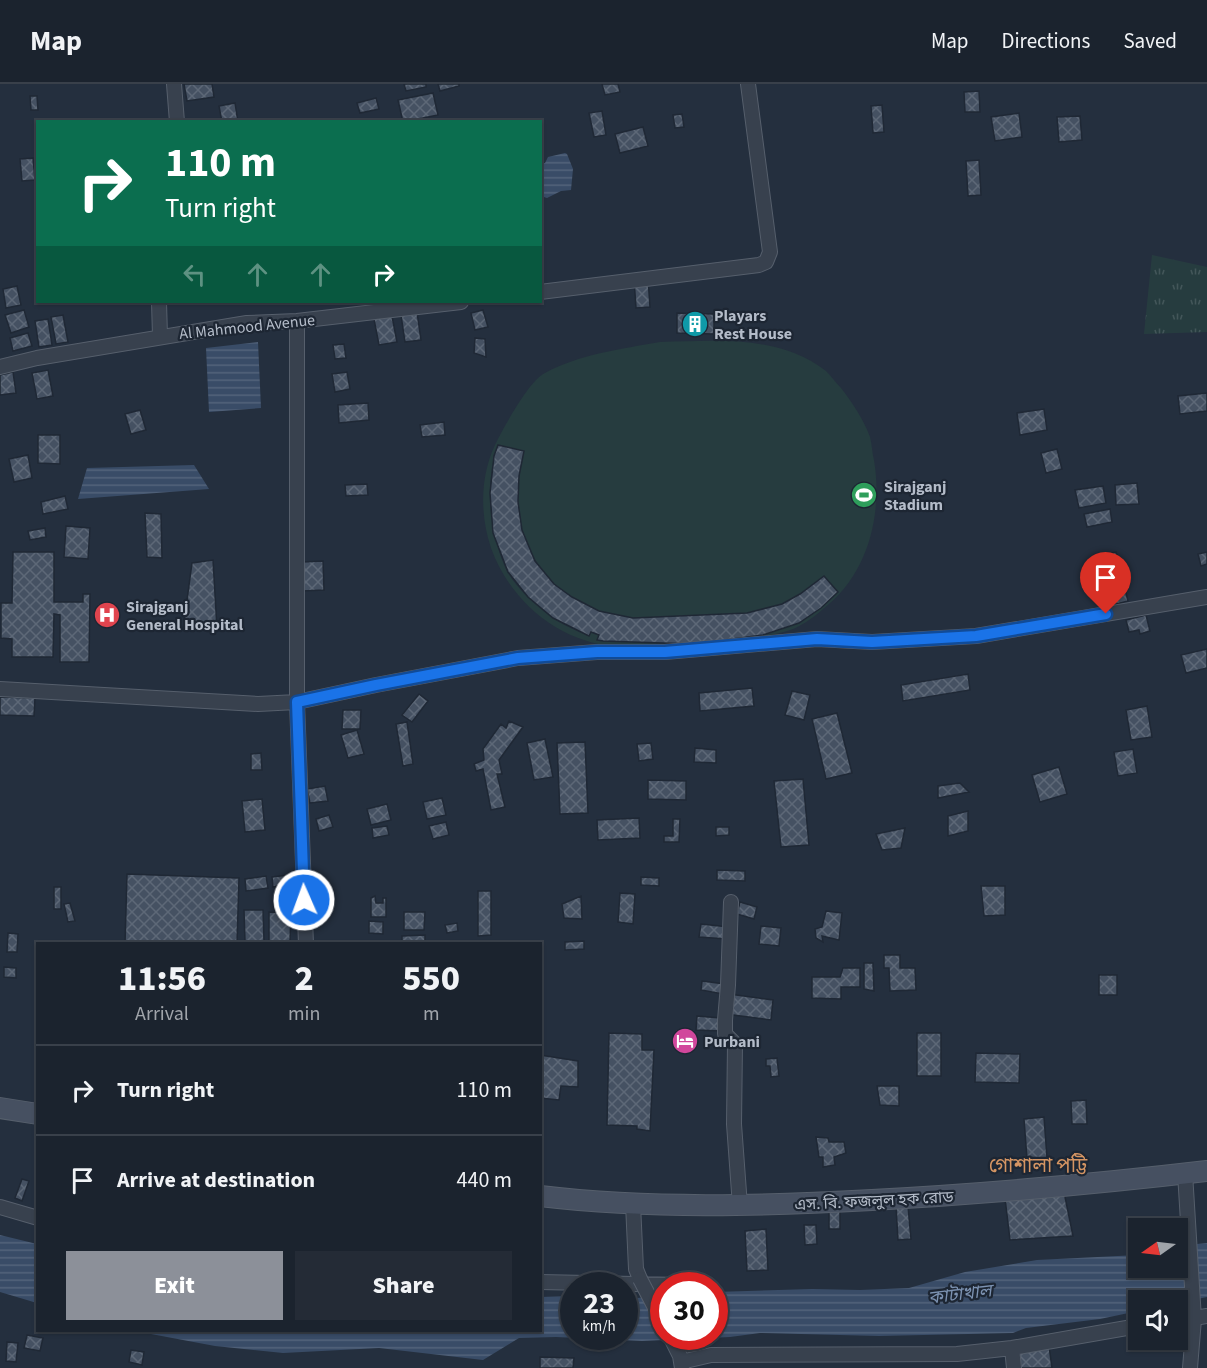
<!DOCTYPE html>
<html lang="en">
<head>
<meta charset="utf-8">
<style>
  :root { --surface:#1b232e; --page:#242b36; --text:#f1f3f6; --muted:#a0a4aa; --line:#39404a; --accent:#8c9099 }
  body { margin:0; font-family:"Source Sans 3","Noto Sans Bengali",sans-serif; background:var(--page); color:var(--text); height:100vh; display:flex; flex-direction:column; font-size:22px; white-space:nowrap }
  * { box-sizing:border-box; margin:0 }
  p { font-size:20px; color:var(--muted) }
  .icon { flex:none; width:33px; height:33px; fill:none; stroke:currentColor; stroke-width:2; stroke-linecap:round; stroke-linejoin:round }
  .map { position:relative; flex:1; overflow:hidden }
  .drawer { position:absolute; left:36px; top:858px; width:506px; height:390px; display:flex; flex-direction:column; background:var(--surface); border-radius:0px; box-shadow:0 2px 4px #0004,0 0 0 2px var(--line) }
  .drawer>* { flex:none }
  .banner { position:absolute; left:36px; top:36px; width:506px; height:183px; border-radius:0px; box-shadow:0 2px 4px #0004,0 0 0 2px var(--line); background:#0b6e4f; color:#fff; overflow:hidden }
  .needle { width:39px; rotate:256deg }
  .tools { position:absolute; left:1128px; top:1134px; display:grid; gap:12px }
  .tools a { display:grid; place-items:center; width:60px; height:60px; border-radius:0px; background:var(--surface); box-shadow:0 2px 4px #0004,0 0 0 2px var(--line); font-size:30px }
  .speed { position:absolute; left:560px; top:1188px; display:flex; gap:12px; font-size:30px; font-weight:700; text-align:center }
  .speed>* { display:grid; place-content:center; width:78px; height:78px; border-radius:50%; background:var(--surface); box-shadow:0 2px 4px #0004,0 0 0 2px var(--line); line-height:1 }
  .speed small { font-size:15px; font-weight:400 }
  .speed .limit { border:9px solid #d22; background:#fff; color:#111 }
  .pin { position:absolute; display:grid; place-items:center; width:51px; height:51px; color:#fff; margin:-62px -26px; border-radius:50% 50% 50% 0; rotate:-45deg; box-shadow:0 0 6px #0007 }
  .pin .icon { rotate:45deg }
  .me { position:absolute; width:66px; margin:-33px; rotate:358deg; stroke-linejoin:round; filter:drop-shadow(0 0 4px #0008) }
  .turn { display:flex; align-items:center; gap:21px; height:126px; padding:0 30px; font-size:27px }
  .turn .icon { width:78px; height:78px; stroke-width:2.5 }
  .turn b { display:block; font-size:42px; line-height:51px }
  .lanes { display:flex; align-items:center; height:57px; padding:0 30px; background:#0003; justify-content:center; gap:30px; direction:ltr }
  .lanes .off { opacity:.35 }
  .eta { display:flex; justify-content:space-evenly; align-items:center; height:102px; text-align:center }
  .eta b { font-size:36px; font-weight:800; line-height:42px }
  .primary-button { display:flex; gap:12px; margin-top:auto; padding:12px 30px }
  .primary-button a { flex:1; height:69px; border-radius:0px; background:var(--accent); color:#fff; font-size:24px; font-weight:800; line-height:69px; text-align:center }
  .primary-button a+a { background:var(--page); color:var(--text) }
  ul { padding:0; list-style:none }
  li { display:flex; align-items:center; gap:18px; height:90px; padding:0 30px; border-top:2px solid var(--line) }
  li div { flex:1 }
  li b { display:block; font-size:22px }
  li em { font-style:normal }
  header { display:flex; align-items:center; gap:36px; box-sizing:border-box; height:84px; padding:0 30px; background:var(--surface); border-bottom:2px solid var(--line) }
  header strong { font-size:28px }
  nav { display:flex; gap:33px; margin-inline-start:auto; font-size:21px }
  .map>svg:first-child { display:block }
  .park { fill:url(#park-tufts) }
  .pitch { fill:#263c3f; fill-rule:evenodd }
  .water { fill:url(#water-rules) }
  .building { fill:url(#building-cross-hatch); stroke:#1f2835; stroke-width:1.5 }
  .lines { fill:none; stroke-linecap:round; stroke-linejoin:round }
  .minor-casing { stroke:#565f6c; stroke-width:16 }
  .secondary-casing { stroke:#565f6c; stroke-width:22 }
  .minor { stroke:#38414e; stroke-width:14 }
  .secondary { stroke:#465061; stroke-width:20 }
  .minor-bridge-casing { stroke:#565f6c; stroke-width:16; stroke-linecap:butt }
  .minor-bridge { stroke:#38414e; stroke-width:14 }
  .route-casing { stroke:#114b97; stroke-width:15 }
  .route { stroke:#1a73e8; stroke-width:10 }
  .labels { text-anchor:middle; stroke-width:4.5; stroke-linejoin:round; paint-order:stroke }
  .poi-label { font-size:16px; font-weight:bold; fill:#b4bcc9; stroke:#1d2633; text-anchor:start }
  .street-label { font-size:16px; fill:#b4bcc9; stroke:#1d2633 }
  .water-label { font-size:18px; font-style:italic; fill:#7c92b1; stroke:#1d2633 }
  .quarter-label { font-size:20px; fill:#d59563; stroke:#1d2633 }
</style>
</head>
<body>
<header>
<strong>Map</strong>
<nav><a>Map</a><a>Directions</a><a>Saved</a></nav>
</header>
<div class="map">
<svg width="1207" height="1284" viewBox="0 0 1207 1284">
  <defs>
    <pattern id="park-tufts" width="24" height="20" patternUnits="userSpaceOnUse" patternTransform="scale(1.5)"><rect width="24" height="20" fill="#263c3f"/><path d="M3 7l-1-3M5 7V3M7 7l1-3M15 17l-1-3M17 17v-4M19 17l1-3" fill="none" stroke="#435659"/></pattern>
    <pattern id="water-rules" width="6" height="5" patternUnits="userSpaceOnUse" patternTransform="scale(1.5)"><rect width="6" height="5" fill="#394c67"/><path d="M0 2.5h6" fill="none" stroke="#53647b"/></pattern>
    <pattern id="building-cross-hatch" width="8" height="8" patternUnits="userSpaceOnUse" patternTransform="scale(1.5)"><rect width="8" height="8" fill="#455162"/><path d="M0 0l8 8M0 8l8-8" fill="none" stroke="#5d6877"/></pattern>
  </defs>
  <rect width="100%" height="100%" fill="#242f3e"/>
  <path class="park" d="M1152 171 1207 183V248L1144 250Z"/>
  <path class="pitch" d="M660 258C716 257 779 250 826 287 831 292 836 299 841 304 852 318 864 336 870 353 872 360 872 369 874 376 883 430 868 491 823 525 812 535 799 544 784 548 749 557 712 560 676 561 657 562 638 564 619 563 560 559 511 519 491 464 479 428 480 387 499 353 507 338 530 296 545 289 580 270 621 265 660 258ZM498 361 524 367C521 384 517 400 518 417 520 481 569 528 632 534 648 536 666 533 682 533 714 532 752 533 782 521 797 514 811 502 824 492L838 508 821 524 799 539 763 551 693 560 603 557 597 556 599 551 591 548 588 552C576 546 562 541 552 533 536 522 516 504 507 487 489 449 484 401 498 361Z"/>
  <path class="water" d="M565 69 567 70 573 85 571 106 561 107 547 114 541 112 540 80 545 79 548 73Z
    M258 258 261 324 209 328 206 264Z
    M194 381 209 405 78 415 87 384Z
    M0 1151 37 1160V1219L0 1208Z
    M1207 1159V1213L1178 1219V1216H1138V1227L1100 1235 1026 1244 1013 1249 879 1252 760 1249 730 1253 642 1257 556 1253 519 1254 483 1276 379 1264 283 1269 215 1262 135 1247 540 1246V1213L573 1212V1252H624V1215L663 1212V1252H714V1208L812 1205 860 1206 909 1204 965 1188 1037 1176 1138 1171V1184H1178V1162Z"/>
  <path class="building" d="M184 0H212L214 13 187 17Z
    M404 0H426V3L406 7Z
    M438 0H459V2L440 7Z
    M602 0H618L620 8 605 11Z
    M979 7 980 28H965L964 8Z
    M433 9 438 31 403 38 398 16Z
    M30 12H37L38 26H31Z
    M376 14 379 25 360 29 357 19Z
    M235 19 238 38H222L219 22Z
    M882 21 884 48 873 49 871 22Z
    M602 27 606 51 594 53 589 29Z
    M1019 29 1022 53 995 57 991 33Z
    M682 30 684 43 675 44 673 31Z
    M1080 32 1082 56 1059 58 1057 33Z
    M643 43 648 62 620 69 615 50Z
    M33 74 35 96 22 97 20 75Z
    M979 76 981 111 968 112 966 77Z
    M648 194 650 223 636 224 634 195Z
    M17 202 21 221 6 224 3 205Z
    M24 226 29 243 11 249 5 231Z
    M483 226 488 243 475 246 471 229Z
    M391 227 397 258 379 261 373 230Z
    M417 228 421 256 405 258 401 231Z
    M677 229 714 230V250L677 249Z
    M63 231 68 258 56 260 51 233Z
    M48 235 52 261 39 263 35 237Z
    M28 249 32 262 13 267 10 254Z
    M475 254 485 255 486 273 474 269Z
    M344 260 346 274 335 275 333 261Z
    M48 286 53 312 37 315 32 289Z
    M13 288 16 309 0 311V291Z
    M347 288 350 305 335 308 332 290Z
    M1207 309V327L1180 330 1178 312Z
    M368 319 369 336 339 339 338 321Z
    M1044 325 1047 346 1020 351 1017 329Z
    M140 326 146 346 131 350 125 330Z
    M444 338 445 351 422 353 420 341Z
    M38 351H60V380L38 379Z
    M498 361 524 367 519 392 518 418 522 446 535 477 554 500 572 513 599 527 633 534 747 529 782 520 800 510 824 492 838 508 821 524 799 539 763 551 693 560 603 557 597 556 599 551 591 548 589 552 553 534 528 513 508 488 493 449 490 409 494 372Z
    M1057 365 1062 385 1046 389 1041 369Z
    M28 371 32 394 14 398 9 375Z
    M1137 399 1139 420 1116 421 1115 401Z
    M367 400 368 411 346 412 345 401Z
    M1103 402 1106 419 1079 424 1075 406Z
    M65 412 68 425 43 430 41 418Z
    M1110 425 1112 438 1087 443 1084 430Z
    M145 429 161 430 162 474 147 473Z
    M66 442 90 444 88 475 64 473Z
    M45 444 46 453 30 456 28 447Z
    M13 468H54V518H83V510H90L89 578H60V531L54 530 53 573H12V555L1 554V519H12Z
    M1116 468 1128 517 1109 522 1097 473Z
    M1207 468V480L1201 482 1198 470Z
    M213 476 217 544 183 546 192 479Z
    M323 477 324 506 302 507V478Z
    M1146 531 1150 547 1140 550 1139 546 1129 548 1126 536Z
    M1207 565V584L1186 589 1181 571Z
    M968 590 970 606 903 617 901 601Z
    M752 604 754 622 700 627 699 609Z
    M792 607 810 611 804 636 785 631Z
    M419 610 428 617 412 638 402 631Z
    M0 613 35 614 34 632 0 631Z
    M1147 622 1152 653 1131 656 1126 626Z
    M343 626H361L360 645H342Z
    M837 629 852 689 826 695 812 635Z
    M509 637 523 643 499 676 502 690H497L505 723 491 726 483 685 476 687 474 680 484 676 483 665 501 640 506 644Z
    M407 638 413 680 403 682 396 640Z
    M357 646 364 670 348 674 341 651Z
    M545 655 553 693 534 696 527 659Z
    M585 658 588 729 560 730 557 659Z
    M651 659 653 675 639 677 637 660Z
    M695 664 716 666V679L694 678Z
    M1133 665 1137 689 1118 692 1114 668Z
    M261 669 262 686H251V670Z
    M1059 683 1067 710 1040 718 1032 691Z
    M803 695 809 761 781 763 774 697Z
    M648 696 686 697V716L648 715Z
    M960 699 969 708 938 714V702Z
    M325 702 328 717 310 719 307 705Z
    M442 714 446 731 427 735 423 718Z
    M262 715 265 746 245 748 242 717Z
    M387 720 391 736 371 741 367 725Z
    M968 727V747L948 752V732Z
    M329 731 333 743 319 747 316 735Z
    M639 734 640 754 598 756 597 736Z
    M673 735H680L679 758H664V752H673Z
    M446 738 449 751 433 755 429 742Z
    M387 742 389 751 373 754 372 744Z
    M716 743H729V751L716 752Z
    M905 744 901 764 882 766 876 750Z
    M717 786 745 787V797L717 796Z
    M127 790 239 794 237 860H125Z
    M288 791 289 800 273 803 272 793Z
    M266 792 268 804 246 807 245 795Z
    M641 793 659 794V802L641 801Z
    M981 802H1005V831L984 832Z
    M54 803H61V825H54Z
    M478 807H491V851L478 852Z
    M620 809 635 810 633 840 618 838Z
    M317 812 320 831 309 832 307 814Z
    M375 812 376 819H383V814H386V833H371V814Z
    M581 812 582 835 564 834 562 820Z
    M740 818 757 823 754 835 737 830Z
    M70 819 75 837 68 838 64 820Z
    M244 826H263L264 857 245 858Z
    M826 827 842 829 839 856 822 852 823 858 816 854 815 845 822 843Z
    M269 828 291 829 290 858H269Z
    M404 828H425L424 846H404Z
    M369 837 383 838V850L369 849Z
    M457 839 458 847 447 849 445 841Z
    M701 840 729 843 727 855 699 853Z
    M761 842 781 844 779 862 759 860Z
    M8 849 18 850 17 868H7Z
    M425 851V860H402V852Z
    M584 857V865L565 866V858Z
    M884 871H900V884H915L916 906 890 907 889 884H884Z
    M864 879H873L874 907 864 905Z
    M4 883 16 884V894L4 893Z
    M843 884H860V903H841V915L812 914V893H840Z
    M1099 891H1117V911H1099Z
    M702 897 725 900 723 910 701 906Z
    M729 910 773 916 771 936 726 930Z
    M697 932 721 934 722 947 696 946Z
    M609 949 642 950V966H654L650 1047 637 1045V1042L607 1041Z
    M917 949H941V992H917Z
    M976 969 1020 970 1019 999 975 998Z
    M540 971 578 977V1003L561 1002 559 1016 540 1014Z
    M777 974 779 992 771 993 770 982H766V975Z
    M877 1002H899V1022L880 1021Z
    M1086 1016 1087 1040H1072L1071 1017Z
    M1044 1033 1047 1074 1027 1075 1024 1035Z
    M816 1053 828 1054 829 1058H844L846 1069 834 1073 835 1081 823 1083V1073H819Z
    M22 1095 29 1097 22 1117 15 1114Z
    M1064 1108 1073 1152 1010 1156 1005 1114Z
    M908 1122 911 1155 898 1156 896 1123Z
    M840 1126V1145H829V1127Z
    M804 1141H816L817 1160 805 1161Z
    M766 1145 768 1186 747 1187 745 1147Z
    M27 1251 43 1254 40 1267 24 1264Z
    M7 1258 18 1259 16 1278 6 1277Z
    M1049 1262 1052 1284H1021L1019 1267Z
    M131 1266 144 1268 142 1281 129 1278Z
    M540 1273 574 1274 573 1284H540Z"/>
  <g class="lines">
    <g class="minor-casing">
      <path id="minor" d="M174 0 177 38
        M540 208 759 181 766 178 770 168 748 0
        M159 218 160 252
        M297 237V618L306 860
        M0 283 37 274 247 239 297 237 461 218
        M0 605 258 620 297 618 376 601 518 574 597 568H665L817 555 872 558 976 552 1207 513
        M731 818 728 901 725 936V950L735 960 734 1040 740 1122
        M1185 1089 1194 1235 1190 1284
        M633 1120 636 1185 640 1195
        M0 1123 38 1134
        M540 1198 681 1201
        M1178 1237 1207 1232
        M670 1252 680 1272 682 1284
        M1012 1264 1014 1284
        M681 1278 711 1271 957 1270 1012 1264 1138 1242"/>
    </g>
    <g class="secondary-casing">
      <path id="secondary" d="M0 1024 38 1030
        M540 1112C650 1125 761 1122 872 1116 984 1110 1096 1100 1207 1087"/>
    </g>
    <use href="#minor" class="minor"/>
    <use href="#secondary" class="secondary"/>
    <g class="minor-bridge-casing">
      <path id="minor-bridge" d="M640 1195 663 1239"/>
    </g>
    <use href="#minor-bridge" class="minor-bridge"/>
  </g>
  <g class="lines">
    <g class="route-casing">
      <path id="route" d="M304 816 297 618 376 601 518 574 597 568H665L817 555 872 558 976 552 1106 530"/>
    </g>
    <use href="#route" class="route"/>
  </g>
  <defs>
    <g id="building-disc" transform="scale(1.35)"><circle r="9.5" fill="#0f9aa8" stroke="#1d2633"/><path d="M-4-6H4V6H1V3H-1V6H-4ZM-2.5-4.3h1.7v1.8h-1.7ZM.8-4.3h1.7v1.8H.8ZM-2.5-1h1.7V.8h-1.7ZM.8-1h1.7V.8H.8Z" fill="#fff"/></g>
    <g id="stadium-disc" transform="scale(1.35)"><circle r="9.5" fill="#2e9e5b" stroke="#1d2633"/><path d="M0-5a6.5 5 0 1 0 0 10a6.5 5 0 1 0 0-10ZM-3.5-1.8h7v3.6h-7Z" fill="#fff"/></g>
    <g id="hospital-disc" transform="scale(1.35)"><circle r="9.5" fill="#e0444e" stroke="#1d2633"/><path d="M-5-5h3v3.5h4V-5h3V5h-3V1.5h-4V5h-3Z" fill="#fff"/></g>
    <g id="hotel-disc" transform="scale(1.35)"><circle r="9.5" fill="#d1479c" stroke="#1d2633"/><path d="M-6-4.5h1.5V1H6V5H4.5V3h-9V5H-6ZM-4 0a1.8 1.8 0 1 1 3.6 0ZM.5 0V-2.5h3Q6-2.5 6 0Z" fill="#fff"/></g>
  </defs>
  <g fill-rule="evenodd">
    <use href="#building-disc" x="695" y="240"/>
    <use href="#stadium-disc" x="864" y="411"/>
    <use href="#hospital-disc" x="107" y="531"/>
    <use href="#hotel-disc" x="685" y="957"/>
  </g>
  <g class="labels">
    <g class="poi-label">
      <text x="714" y="237">Playars<tspan x="714" dy="18">Rest House</tspan></text>
      <text x="884" y="408">Sirajganj<tspan x="884" dy="18">Stadium</tspan></text>
      <text x="126" y="528">Sirajganj<tspan x="126" dy="18">General Hospital</tspan></text>
      <text x="704" y="963">Purbani</text>
    </g>
    <g class="street-label">
      <text transform="translate(247 242) rotate(-6)" y="6">Al Mahmood Avenue</text>
      <text transform="translate(874 1116) rotate(-3)" y="6">এস. বি. ফজলুল হক রোড</text>
    </g>
    <g class="water-label">
      <text transform="translate(960 1210) rotate(-7)" y="6">কাটাখাল</text>
    </g>
    <g class="quarter-label">
      <text x="1038" y="1088">গোশালা পট্টি</text>
    </g>
  </g>
</svg>
<div class="tools">
<a><svg class="needle" viewBox="-14 -14 28 28"><path d="M0-13l5 13h-10z" fill="#e53935"/><path d="M0 13l5-13h-10z" fill="#a0a4aa"/></svg></a>
<a><svg class="icon" aria-label="sound" viewBox="0 0 24 24"><path d="M4 9h4l5-4v14l-5-4H4zM17 9q2 3 0 6"/></svg></a>
</div>
<div class="speed"><div>23<small>km/h</small></div><div class="limit">30</div></div>
<div class="pin" style="left:1106px;top:530px;background:#d93025"><svg class="icon" aria-label="arrive" viewBox="0 0 24 24"><path d="M6 21V4h12l-3 4 3 4H6"/></svg></div>
<svg class="me" style="left:304px;top:816px" viewBox="-20 -20 40 40"><circle r="17" fill="#1a73e8" stroke="#fff" stroke-width="3"/><path d="M0-11L8 9 0 5-8 9z" fill="#fff"/></svg>
<div class="banner">
<div class="turn"><svg class="icon" aria-label="right" viewBox="0 0 24 24"><path d="M7 20v-9h11M14 6l5 5-5 5"/></svg><div><b>110 m</b>Turn right</div></div>
<div class="lanes"><svg class="icon off" aria-label="left" viewBox="0 0 24 24"><path d="M17 20v-9H6M10 6l-5 5 5 5"/></svg><svg class="icon off" aria-label="ahead" viewBox="0 0 24 24"><path d="M12 20V5M6 11l6-6 6 6"/></svg><svg class="icon off" aria-label="ahead" viewBox="0 0 24 24"><path d="M12 20V5M6 11l6-6 6 6"/></svg><svg class="icon" aria-label="right" viewBox="0 0 24 24"><path d="M7 20v-9h11M14 6l5 5-5 5"/></svg></div>
</div>
<section class="drawer">
<div class="eta">
<div><b>11:56</b><p>Arrival</p></div>
<div><b>2</b><p>min</p></div>
<div><b>550</b><p>m</p></div>
</div>
<ul>
<li><svg class="icon" aria-label="right" viewBox="0 0 24 24"><path d="M7 20v-9h11M14 6l5 5-5 5"/></svg><div><b>Turn right</b></div><em>110 m</em></li>
<li><svg class="icon" aria-label="arrive" viewBox="0 0 24 24"><path d="M6 21V4h12l-3 4 3 4H6"/></svg><div><b>Arrive at destination</b></div><em>440 m</em></li>
</ul>
<div class="primary-button"><a>Exit</a><a>Share</a></div>
</section>
</div>
</body>
</html>
